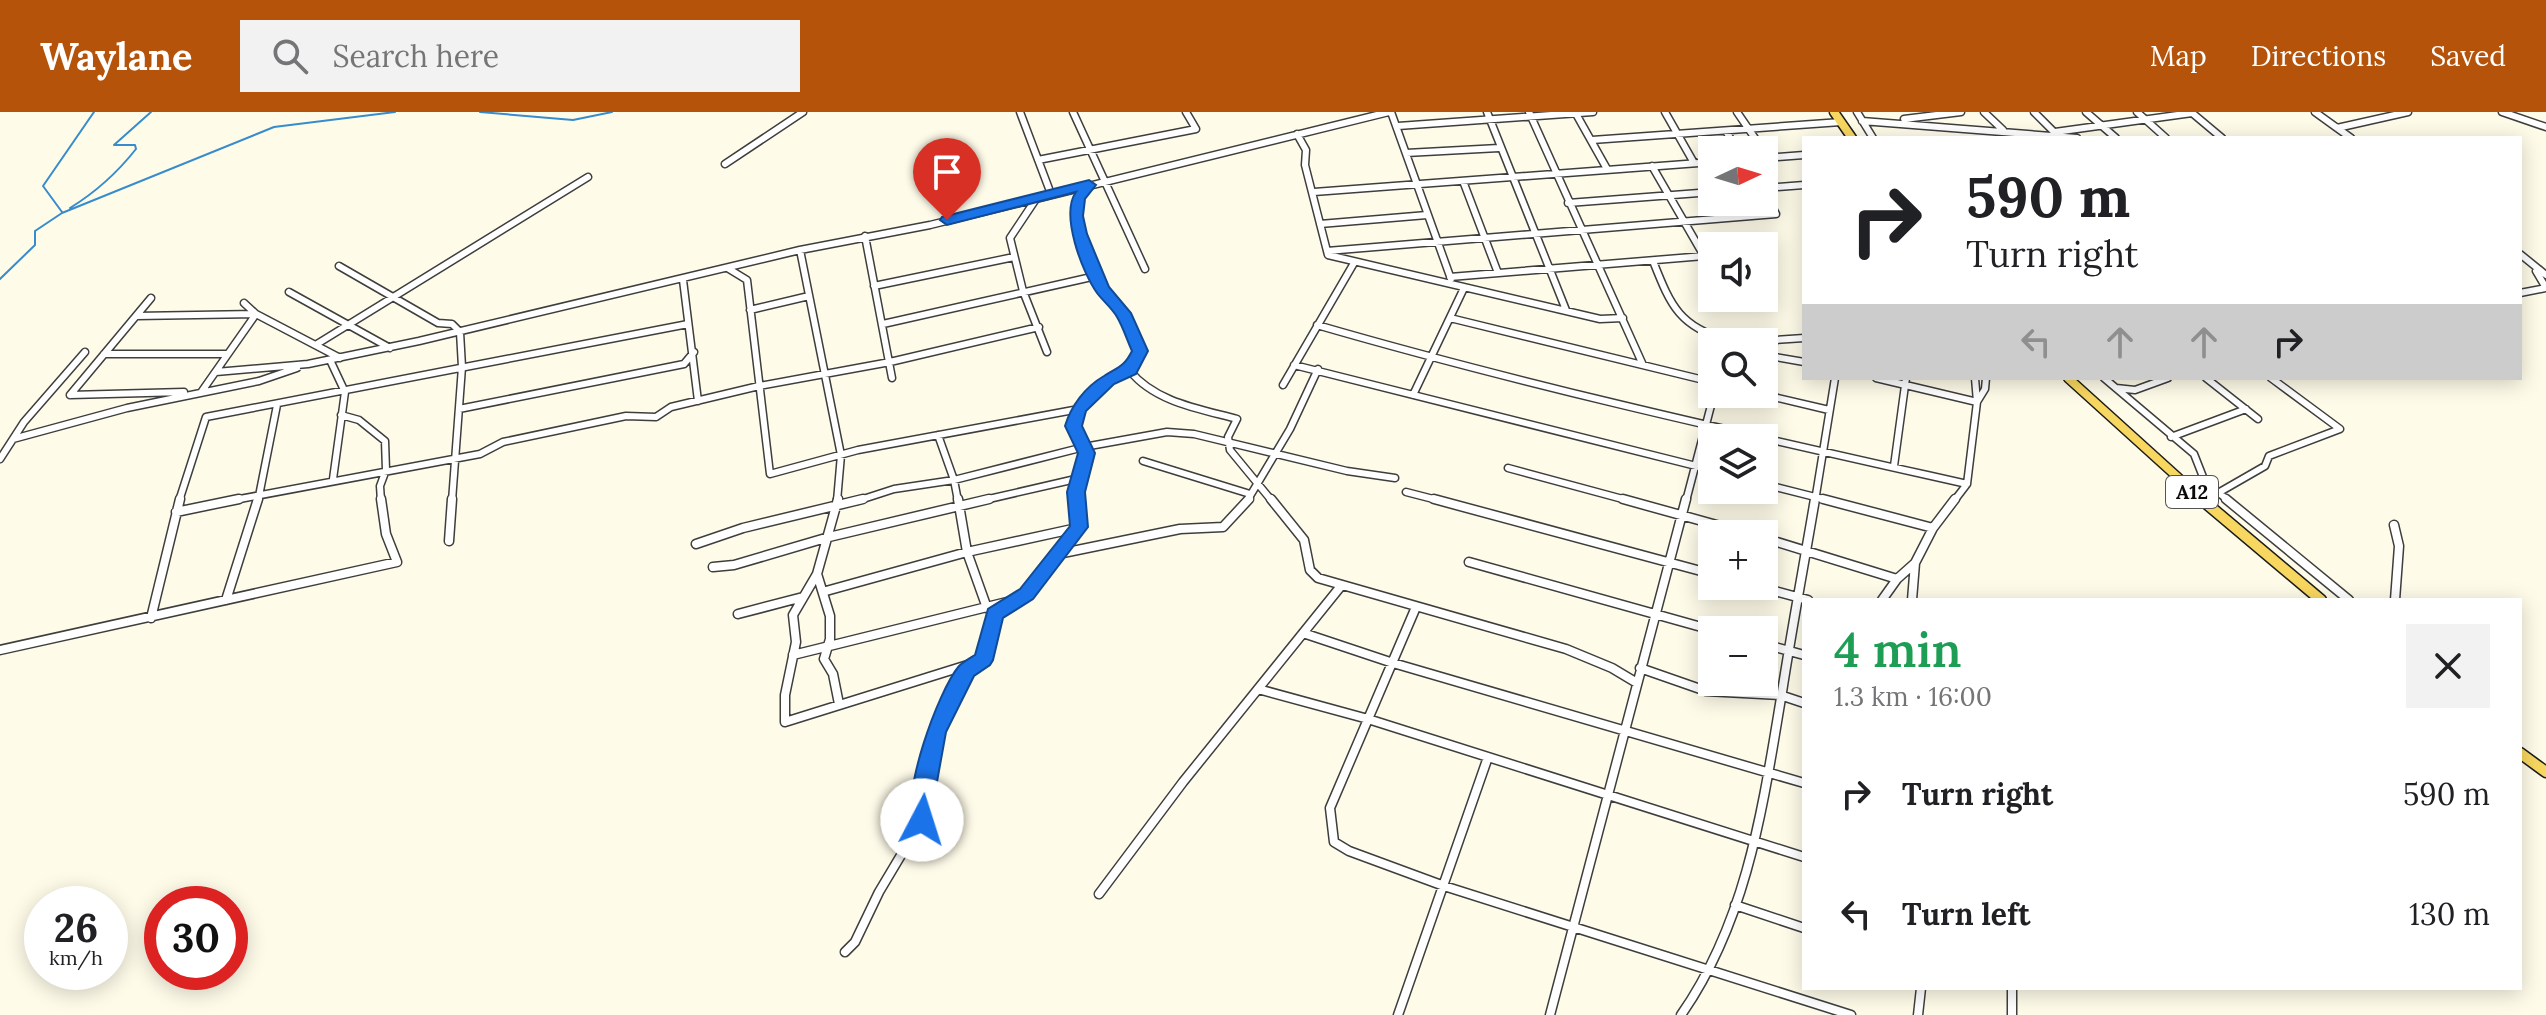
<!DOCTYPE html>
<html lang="en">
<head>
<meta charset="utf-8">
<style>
  :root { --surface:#fff; --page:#f2f2f2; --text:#202124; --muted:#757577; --accent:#b45309 }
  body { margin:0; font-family:Lora,serif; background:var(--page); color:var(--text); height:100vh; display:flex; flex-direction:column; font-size:30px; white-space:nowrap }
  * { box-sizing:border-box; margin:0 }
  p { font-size:26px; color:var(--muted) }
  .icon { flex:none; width:44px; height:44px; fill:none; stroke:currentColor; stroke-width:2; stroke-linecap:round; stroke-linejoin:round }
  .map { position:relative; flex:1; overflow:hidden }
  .side { position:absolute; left:1802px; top:486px; width:720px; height:392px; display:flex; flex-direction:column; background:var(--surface); border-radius:0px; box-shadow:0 4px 20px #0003 }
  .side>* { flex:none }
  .hud { position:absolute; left:1802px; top:24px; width:720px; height:244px; border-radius:0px; box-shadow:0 4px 20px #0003; background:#fff; color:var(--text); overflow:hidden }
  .needle { width:52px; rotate:86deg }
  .tools { position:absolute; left:1698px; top:24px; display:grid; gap:16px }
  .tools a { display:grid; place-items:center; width:80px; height:80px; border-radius:0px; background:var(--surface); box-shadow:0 4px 20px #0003; font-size:40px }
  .speed { position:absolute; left:24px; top:774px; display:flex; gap:16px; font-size:40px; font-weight:700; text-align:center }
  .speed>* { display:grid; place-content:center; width:104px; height:104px; border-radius:50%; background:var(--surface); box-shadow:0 4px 20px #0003; line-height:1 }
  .speed small { font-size:20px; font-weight:400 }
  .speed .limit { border:12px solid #d22; background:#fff; color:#111 }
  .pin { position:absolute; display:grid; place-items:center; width:68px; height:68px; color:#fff; margin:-82px -34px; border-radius:50% 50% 50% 0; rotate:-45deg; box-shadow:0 0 8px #0007 }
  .pin .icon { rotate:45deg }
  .me { position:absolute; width:88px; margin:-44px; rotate:5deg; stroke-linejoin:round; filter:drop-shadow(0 0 6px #0008) }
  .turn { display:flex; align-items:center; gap:28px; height:168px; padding:0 32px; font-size:36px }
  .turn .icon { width:104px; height:104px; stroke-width:2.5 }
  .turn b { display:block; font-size:56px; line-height:68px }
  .lanes { display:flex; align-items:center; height:76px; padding:0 32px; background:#0003; justify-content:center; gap:40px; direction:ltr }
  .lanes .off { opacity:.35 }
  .round { display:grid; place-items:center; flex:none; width:84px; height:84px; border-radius:0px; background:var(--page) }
  .overview { display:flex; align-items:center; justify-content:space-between; height:136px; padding:0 32px }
  h1 { font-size:48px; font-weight:600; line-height:60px; color:#1e9e55 }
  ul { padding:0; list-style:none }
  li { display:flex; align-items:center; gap:24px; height:120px; padding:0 32px }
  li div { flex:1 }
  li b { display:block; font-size:30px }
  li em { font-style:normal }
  header { display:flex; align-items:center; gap:48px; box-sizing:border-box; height:112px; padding:0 40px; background:var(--accent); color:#fff }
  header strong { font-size:38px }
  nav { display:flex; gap:44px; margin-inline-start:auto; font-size:28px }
  .search { width:560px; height:72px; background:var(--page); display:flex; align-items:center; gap:20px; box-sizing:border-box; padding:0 28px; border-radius:0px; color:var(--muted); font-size:30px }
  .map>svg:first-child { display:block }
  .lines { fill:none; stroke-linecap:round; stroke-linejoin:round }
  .stream { stroke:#368ccc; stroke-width:2 }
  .minor-far1-casing { stroke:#3e3e3e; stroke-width:9 }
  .minor-casing { stroke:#3e3e3e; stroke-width:11 }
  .major-far1-casing { stroke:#1c1c1c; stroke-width:11 }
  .major-casing { stroke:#1c1c1c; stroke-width:13 }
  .minor-far1 { stroke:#fff; stroke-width:6 }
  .minor { stroke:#fff; stroke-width:8 }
  .major-far1 { stroke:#f8d760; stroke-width:8 }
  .major { stroke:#f8d760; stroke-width:10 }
  .route { fill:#1a73e8; stroke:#114b97; stroke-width:2 }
  .labels { text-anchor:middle; stroke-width:8; stroke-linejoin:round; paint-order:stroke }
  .shield { fill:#fff; stroke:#545454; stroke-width:2 }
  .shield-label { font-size:20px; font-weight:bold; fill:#0b0b0b }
</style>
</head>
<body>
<header>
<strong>Waylane</strong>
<div class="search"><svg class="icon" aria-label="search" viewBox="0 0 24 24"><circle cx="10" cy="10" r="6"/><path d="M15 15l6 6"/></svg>Search here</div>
<nav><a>Map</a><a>Directions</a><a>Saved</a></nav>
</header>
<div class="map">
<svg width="2546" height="903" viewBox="0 0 2546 903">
  <rect width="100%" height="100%" fill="#fffbe9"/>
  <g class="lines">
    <path class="stream" d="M480 0 573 8 612 0
      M70 96C96 80 117 61 136 37L135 33H114L151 0
      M62 100 43 74 94 0
      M0 167 35 133V119L62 101 274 15 395 0"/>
    <g class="minor-far1-casing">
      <path id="minor-far1" d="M1020 0 1051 82
        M1073 0 1145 157
        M1391 0 1451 167
        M1487 0 1566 198
        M1529 0 1643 253
        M1575 0 1607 57
        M1665 0 1694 51
        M1737 0 1763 38
        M1857 0 1873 26
        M1984 0 2003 18
        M2034 0 2056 22
        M2086 0 2116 26
        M2137 0 2166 26
        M2191 0 2222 26
        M2315 0 2351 26
        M2502 0 2546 15
        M1904 7 1961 0
        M1862 9 2077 26
        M1398 14 1593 0
        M2337 16 2408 0
        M1726 19 1737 38
        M2055 20 2192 1
        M1297 22 1306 38 1305 53 1328 143 1600 207 1623 206
        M1592 28 1841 10
        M1406 41 1499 36
        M1764 46 1804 43
        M1038 48 1196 17 1186 0
        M725 52 803 0
        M1463 69 1498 161
        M1764 76 1804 73
        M1314 80 1712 50
        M1036 87 1010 126 1023 179 1047 240
        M1568 91 1712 80
        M1320 112 1427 103
        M865 124 892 266
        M800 138 841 343 837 389
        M1327 139 1776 102 1764 80
        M2520 142 2546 163
        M1653 149C1672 197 1679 213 1730 230
        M339 154 438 211 452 212 460 220 462 255 452 389
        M729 157 747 168 770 362 858 338 1079 297
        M2536 159 2546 176
        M1450 165 1704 144 1652 54
        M683 168 698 289
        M874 174 1014 145
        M289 180 390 236
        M2520 181 2546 176
        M244 191 256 202 340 246
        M750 198 809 184
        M136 204 256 202
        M1450 206 1712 270
        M883 212 1096 164
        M1317 213C1531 275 1749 323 1967 372
        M1747 230 1804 226
        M317 232 588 65
        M104 242H227
        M1764 243 1804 250
        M330 248 345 280 333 367
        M1294 253 1712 358
        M1130 259C1155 290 1200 297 1237 307L1228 325 1230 338 1272 389
        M216 260 308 252 419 229 800 138 930 113 1389 0
        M1876 266 1977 290
        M2104 266 2194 342 2205 370 2229 389
        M2206 266 2258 307
        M1283 273 1354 151
        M2116 276 2135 278 2168 266
        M202 279 256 202
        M1761 282 1829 298
        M70 283 184 280
        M70 283 151 186
        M1413 283 1464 176
        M1977 290 1985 277 1986 266
        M459 297 684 252 694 240
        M341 303 359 308 385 329 386 358 380 374 381 389
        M938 323 954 368 958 389
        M2171 325 2246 297
        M13 327 127 296 259 269 297 256
        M0 347 24 310 85 240
        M1143 349 1250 382
        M1894 354 1906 266
        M1508 356 1630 389
        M1764 372 1831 389
        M1406 380 1441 389
        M2218 381 2265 354 2269 344 2340 317 2271 266
        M179 389 206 305 688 212
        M229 389 480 342 503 330 626 304 656 305 671 295 759 274 890 250 1039 215
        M258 389 277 293
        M857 389 894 377 954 368 1084 335 1167 320 1194 322 1347 359 1395 366
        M980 389 1080 366
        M1077 389 1076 380 1086 341 1074 314 1079 297 1108 269 1130 259 1140 239 1123 201 1102 177 1080 122 1076 104 1078 87 1089 73
        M1247 389 1290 317 1318 257
        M1686 389 1714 282
        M1815 389 1835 266
        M1954 389 1967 372 1977 290 1975 266"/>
    </g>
    <g class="minor-casing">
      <path id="minor" d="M838 387 817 462 830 504V527L824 547 833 562 839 592
        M958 387 967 440 987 496
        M1271 387 1304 428 1310 458 1318 466 1566 537 1612 556 1637 571
        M1434 387 1712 462
        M1623 387 1749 422
        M1823 387 1933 416
        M2226 387 2349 488
        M176 400 239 387
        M2394 413 2399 434 2395 488
        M1764 426 1897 467
        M449 429 452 387
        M696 432 743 416 863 387
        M1058 442 1180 417 1223 415 1249 387
        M1469 450 1712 518
        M713 455 734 453 829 425 989 387
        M817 462 793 503 796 530 785 583V610L974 551
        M1756 474 1808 488
        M826 479 967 440 1077 416
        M226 488 258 387
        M1882 488 1897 467 1915 451 1933 416 1955 387
        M1912 488 1915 451
        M1416 495 1330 696 1334 730 1349 739 1444 774 1851 903
        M738 502 803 485
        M151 506 180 387
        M1303 521 1393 551 1804 671
        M1764 532 1804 543
        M0 538 397 450 386 422 381 387
        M793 543 1007 490
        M1640 556 1706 579 1780 583 1804 591
        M1258 577 1368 607 1804 745
        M1099 782 1183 670 1341 474
        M1735 793 1804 816
        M845 840 855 830 879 780 922 708 923 678 936 620 967 558 984 548 995 502 1027 482 1079 415 1077 387
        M2012 876V903
        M1398 903 1488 645
        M1550 903 1686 387
        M1681 903C1748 807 1763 693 1782 580 1792 516 1804 452 1815 387
        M1918 903 1921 876"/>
    </g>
    <g class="major-far1-casing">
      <path id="major-far1" d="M1834 0 1852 26
        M2068 266 2204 389"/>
    </g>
    <g class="major-casing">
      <path id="major" d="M2201 387 2321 488
        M2520 641 2546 660"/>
    </g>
    <use href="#minor-far1" class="minor-far1"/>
    <use href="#minor" class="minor"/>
    <use href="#major-far1" class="major-far1"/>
    <use href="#major" class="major"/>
  </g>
  <path class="route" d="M1089 68 1096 73 1085 87 1083 104 1087 122 1109 175 1131 201 1148 239 1136 262 1114 272 1086 299 1082 314 1095 341 1085 380 1088 415 1033 487 1003 506 993 548 990 553 974 564 946 620 929 714 922 717 914 714C900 684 938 579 959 554 963 550 970 546 975 543L988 497 1020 477 1070 414 1067 380 1078 341 1065 314C1071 294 1085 275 1104 264 1118 255 1124 255 1132 239 1127 228 1123 215 1117 205 1112 196 1103 189 1097 181 1082 160 1060 102 1076 80L947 113 940 108 942 105Z"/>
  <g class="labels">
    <rect class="shield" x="2166" y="364" width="52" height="32" rx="6"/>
    <g class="shield-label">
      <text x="2192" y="387">A12</text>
    </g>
  </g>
</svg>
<div class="tools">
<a><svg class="needle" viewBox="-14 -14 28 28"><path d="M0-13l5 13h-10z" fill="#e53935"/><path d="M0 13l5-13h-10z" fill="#757577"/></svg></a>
<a><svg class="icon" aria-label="sound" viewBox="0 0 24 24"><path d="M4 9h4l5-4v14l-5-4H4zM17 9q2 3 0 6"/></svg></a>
<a><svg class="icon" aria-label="search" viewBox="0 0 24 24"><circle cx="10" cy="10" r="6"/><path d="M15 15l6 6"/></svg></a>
<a><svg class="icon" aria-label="layers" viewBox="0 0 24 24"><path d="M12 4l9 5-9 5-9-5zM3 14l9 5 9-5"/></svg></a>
<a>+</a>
<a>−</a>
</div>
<div class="speed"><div>26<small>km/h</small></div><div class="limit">30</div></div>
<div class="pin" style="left:947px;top:108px;background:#d93025"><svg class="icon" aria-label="arrive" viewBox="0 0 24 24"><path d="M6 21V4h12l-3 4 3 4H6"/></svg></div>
<svg class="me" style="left:922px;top:708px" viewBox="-20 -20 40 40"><circle r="19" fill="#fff"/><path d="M0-13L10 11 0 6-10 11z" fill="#1a73e8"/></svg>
<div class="hud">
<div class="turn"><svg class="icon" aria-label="right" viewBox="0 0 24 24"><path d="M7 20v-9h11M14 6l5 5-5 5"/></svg><div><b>590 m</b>Turn right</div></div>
<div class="lanes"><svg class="icon off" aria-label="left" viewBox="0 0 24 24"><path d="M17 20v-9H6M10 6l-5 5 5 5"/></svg><svg class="icon off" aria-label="ahead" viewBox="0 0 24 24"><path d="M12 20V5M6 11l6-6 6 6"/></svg><svg class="icon off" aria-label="ahead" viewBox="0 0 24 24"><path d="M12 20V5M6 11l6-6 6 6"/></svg><svg class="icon" aria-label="right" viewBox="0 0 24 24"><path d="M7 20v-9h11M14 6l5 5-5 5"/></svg></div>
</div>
<section class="side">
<div class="overview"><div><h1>4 min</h1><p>1.3 km · 16:00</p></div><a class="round"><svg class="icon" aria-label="close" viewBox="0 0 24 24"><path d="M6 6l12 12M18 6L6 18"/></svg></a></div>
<ul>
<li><svg class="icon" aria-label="right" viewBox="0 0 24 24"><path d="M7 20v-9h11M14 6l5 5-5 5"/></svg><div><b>Turn right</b></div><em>590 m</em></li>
<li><svg class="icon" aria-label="left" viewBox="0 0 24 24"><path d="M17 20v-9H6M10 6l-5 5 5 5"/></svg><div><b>Turn left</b></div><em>130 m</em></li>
</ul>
</section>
</div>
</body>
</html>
